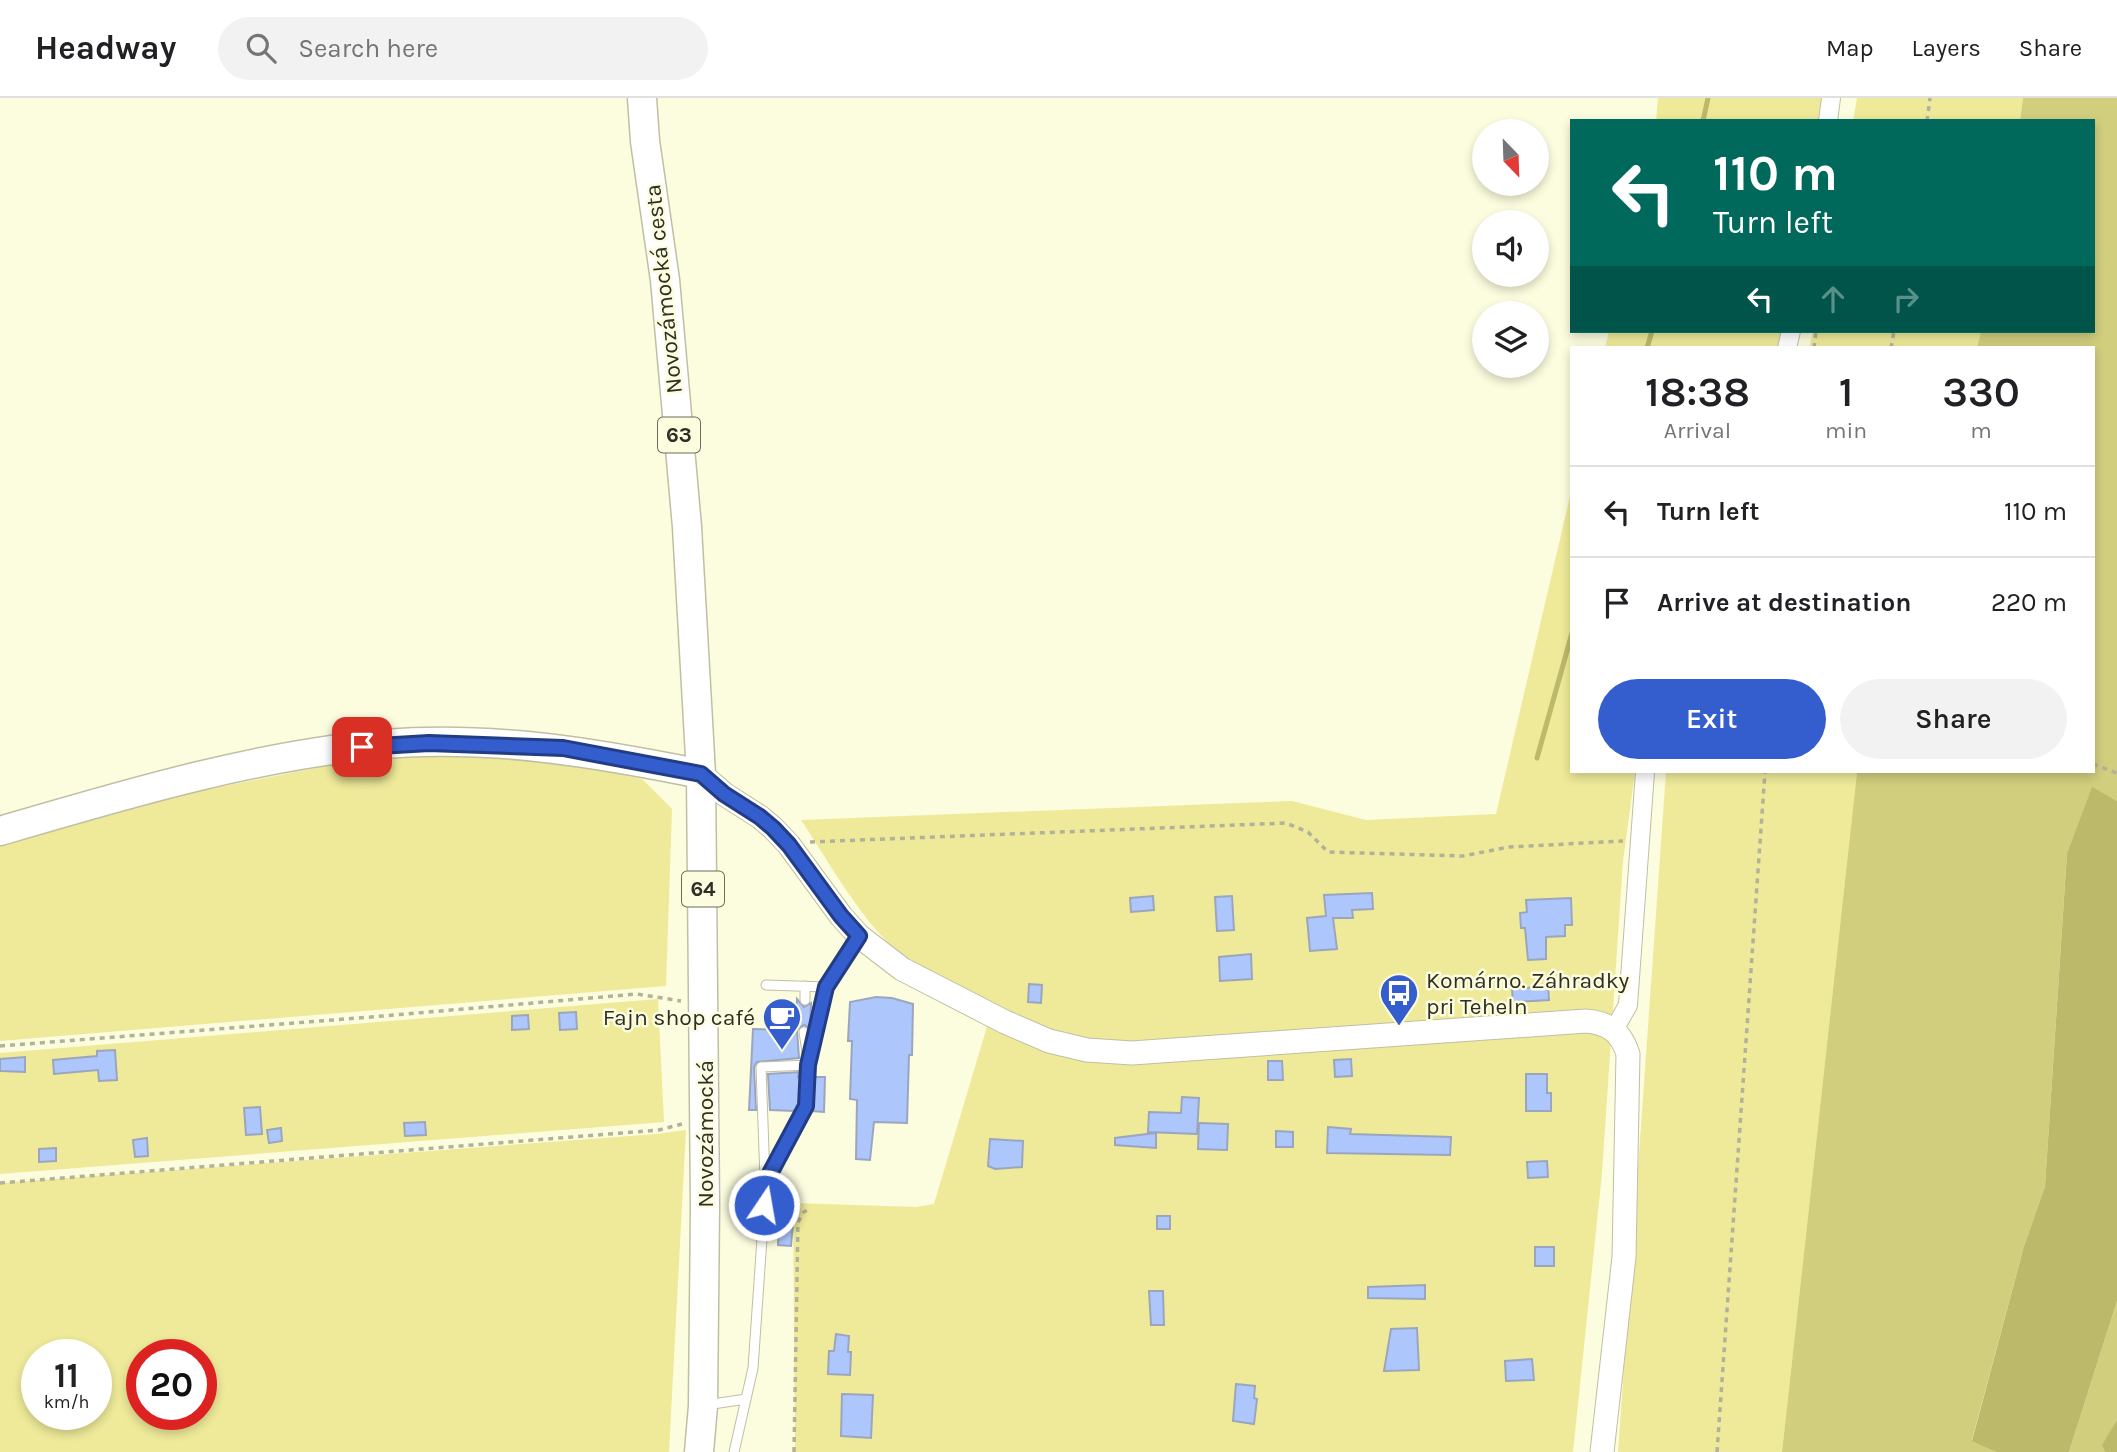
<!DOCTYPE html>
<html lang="en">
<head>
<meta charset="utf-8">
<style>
  :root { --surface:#fff; --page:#f2f2f2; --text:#202124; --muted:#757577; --line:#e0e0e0; --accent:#345dcd }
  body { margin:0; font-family:Karla,sans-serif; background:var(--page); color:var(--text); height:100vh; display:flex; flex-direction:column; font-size:26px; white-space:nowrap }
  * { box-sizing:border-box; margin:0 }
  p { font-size:23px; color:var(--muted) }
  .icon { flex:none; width:38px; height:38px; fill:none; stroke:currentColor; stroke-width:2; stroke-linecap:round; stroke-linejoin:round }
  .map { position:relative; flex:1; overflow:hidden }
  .details { position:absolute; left:1570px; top:248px; width:525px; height:427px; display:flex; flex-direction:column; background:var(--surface); border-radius:0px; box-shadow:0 4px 10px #0003 }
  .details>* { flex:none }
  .banner { position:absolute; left:1570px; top:21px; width:525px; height:214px; border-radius:0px; box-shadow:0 4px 10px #0003; background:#00695c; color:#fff; overflow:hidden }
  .needle { width:46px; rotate:157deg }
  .buttons { position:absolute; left:1472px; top:21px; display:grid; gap:14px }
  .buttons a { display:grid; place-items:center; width:77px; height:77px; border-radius:50%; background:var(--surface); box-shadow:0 4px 10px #0003; font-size:35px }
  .speed { position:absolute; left:21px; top:1241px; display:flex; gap:14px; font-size:35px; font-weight:700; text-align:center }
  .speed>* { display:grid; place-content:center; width:91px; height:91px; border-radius:50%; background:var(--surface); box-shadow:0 4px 10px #0003; line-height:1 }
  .speed small { font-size:18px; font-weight:400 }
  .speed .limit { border:10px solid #d22; background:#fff; color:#111 }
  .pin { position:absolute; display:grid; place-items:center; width:60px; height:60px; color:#fff; margin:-30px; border-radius:14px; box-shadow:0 4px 10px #0006 }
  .me { position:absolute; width:77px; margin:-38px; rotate:12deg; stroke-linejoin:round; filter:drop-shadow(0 0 5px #0008) }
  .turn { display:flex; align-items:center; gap:24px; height:147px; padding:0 28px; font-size:32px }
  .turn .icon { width:91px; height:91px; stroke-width:2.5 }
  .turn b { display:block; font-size:49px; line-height:60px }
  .lanes { display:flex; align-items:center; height:66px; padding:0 28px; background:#0003; justify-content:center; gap:35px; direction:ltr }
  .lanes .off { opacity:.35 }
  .eta { display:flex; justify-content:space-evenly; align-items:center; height:119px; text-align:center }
  .eta b { font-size:42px; font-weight:600; line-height:49px }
  .button { display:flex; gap:14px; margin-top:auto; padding:14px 28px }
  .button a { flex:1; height:80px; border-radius:42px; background:var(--accent); color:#fff; font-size:28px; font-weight:600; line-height:80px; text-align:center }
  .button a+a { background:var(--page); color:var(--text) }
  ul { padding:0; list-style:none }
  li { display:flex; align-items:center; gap:21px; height:91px; padding:0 28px; border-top:2px solid var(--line) }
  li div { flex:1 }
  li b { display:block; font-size:26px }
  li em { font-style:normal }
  header { display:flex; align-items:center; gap:42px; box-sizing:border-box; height:98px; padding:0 35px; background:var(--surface); border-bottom:2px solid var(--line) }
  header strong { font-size:33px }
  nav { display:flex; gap:38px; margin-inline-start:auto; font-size:24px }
  .search { width:490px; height:63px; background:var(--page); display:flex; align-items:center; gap:18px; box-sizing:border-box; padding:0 24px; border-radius:38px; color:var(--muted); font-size:26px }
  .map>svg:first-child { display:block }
  .green { fill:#eeea99; fill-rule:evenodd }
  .forest { fill:#d1ce7e }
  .water { fill:#bdb96a }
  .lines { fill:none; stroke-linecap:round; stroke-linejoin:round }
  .stream { stroke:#bdb96a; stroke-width:5 }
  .building { fill:#adc6fc; stroke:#9ba6be; stroke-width:2 }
  .service-casing { stroke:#c0bfa4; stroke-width:11 }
  .minor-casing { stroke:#c0bfa4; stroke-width:20 }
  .tertiary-casing { stroke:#c0bfa4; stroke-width:25 }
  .primary-casing { stroke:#c0bfa4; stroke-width:31 }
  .path { stroke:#b2b29b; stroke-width:3.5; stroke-dasharray:5 5; stroke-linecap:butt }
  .service { stroke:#fff; stroke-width:9 }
  .minor { stroke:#fff; stroke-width:18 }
  .tertiary { stroke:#fff; stroke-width:23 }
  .primary { stroke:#fff; stroke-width:28 }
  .route-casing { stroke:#223c85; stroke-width:18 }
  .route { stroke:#345dcd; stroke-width:12 }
  .labels { text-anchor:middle; stroke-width:5; stroke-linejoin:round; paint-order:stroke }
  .shield { fill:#fcfcdf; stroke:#6c6c5c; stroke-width:2 }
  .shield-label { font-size:21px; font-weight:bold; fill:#2f2e24 }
  .street-label { font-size:23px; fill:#2f2e24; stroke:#fcfcdf }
  .poi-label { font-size:23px; fill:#2f2e24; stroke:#fcfcdf; text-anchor:start }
</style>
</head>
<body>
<header>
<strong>Headway</strong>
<div class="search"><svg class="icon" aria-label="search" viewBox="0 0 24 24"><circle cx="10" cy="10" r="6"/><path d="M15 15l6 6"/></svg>Search here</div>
<nav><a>Map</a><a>Layers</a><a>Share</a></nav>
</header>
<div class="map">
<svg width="2117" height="1354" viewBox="0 0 2117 1354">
  <rect width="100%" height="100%" fill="#fcfcdf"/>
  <path class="green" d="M1658 0H1824L1823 23H1656Z
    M1857 0H2023L2020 23H1853Z
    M1609 233H1782L1778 250H1605Z
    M1813 233H1981L1977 250H1809Z
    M1571 394 1572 674H1635L1623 763 1602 1075 1573 1354H795L793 1105 916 1109 934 1106 986 932 992 905C973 897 954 891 937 882 874 849 839 779 801 722L1292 703 1366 722 1496 716Z
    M413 658H507L584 669 642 681 672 711 666 888 0 943V743L134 706 321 669Z
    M1666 674H1857L1782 1354H1618Z
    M658 901 664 1024 0 1076V955Z
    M686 1032 669 1354H0V1085L657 1036ZM96 1256V1316H37V1256ZM201 1256V1316H142V1256Z"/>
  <path class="forest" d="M2023 0H2117V703L2092 690 2067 755 2045 1088 2024 1148 1972 1342 1996 1354H1782L1857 674H2093V250H1977L1981 233H2093V23H2020Z
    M2117 1203V1322L2103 1347 2105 1354H2069Z"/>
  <path class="water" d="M2092 689 2117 703V1203L2069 1354H1996L1972 1343 2024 1148 2045 1088 2067 755Z
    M2117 1322V1354H2105L2102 1347Z"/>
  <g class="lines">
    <path class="stream" d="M1703 23 1708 0
      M1647 250 1652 233
      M1537 660 1572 535"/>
  </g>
  <path class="building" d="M1372 795 1373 811 1352 812 1353 820H1333L1337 851 1310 853 1307 820 1326 818 1324 797Z
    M1153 798 1154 812 1131 814 1130 800Z
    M1232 798 1234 832 1217 833 1215 799Z
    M1571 800 1572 827H1565V838L1546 839V861L1528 862 1525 830H1521L1520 815 1527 814 1526 802Z
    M1251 856 1252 881 1220 883 1219 859Z
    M1029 886 1042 887 1041 905 1028 904Z
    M1548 888 1549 902 1513 904 1512 891Z
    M876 899 892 900 913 906 912 957H909L907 1025 874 1024 870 1062 856 1061 857 1002 850 1001 852 943H848L850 904Z
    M797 901 804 909 811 905 810 930 804 927 797 932 799 960 757 964 754 969 756 1012H749L753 931 788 932 789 919 796 917Z
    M576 914 577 931 560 932 559 915Z
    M528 917 529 931 512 932V918Z
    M115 952 117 982 99 983 98 972 54 976 53 962 97 958V953Z
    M25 959V974L0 973V961Z
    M1351 961 1352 978 1335 979 1334 962Z
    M1268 963H1282L1283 982H1268Z
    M799 974 798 979H801L799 1006 795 1013 770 1012 768 976Z
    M1526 976H1547V995H1551V1013H1526Z
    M815 979H825L824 1014 811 1013Z
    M1182 999 1199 1000 1197 1036 1148 1034 1149 1014 1181 1015Z
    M260 1009 262 1036 246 1037 244 1010Z
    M425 1024 426 1037 405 1038 404 1025Z
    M1199 1025 1228 1026 1227 1052 1198 1051Z
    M1328 1029 1351 1031 1350 1036 1451 1039 1450 1057 1327 1055Z
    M281 1030 282 1043 269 1045 267 1032Z
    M1276 1033 1293 1034V1049H1276Z
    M1156 1035V1050L1115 1047V1040Z
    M147 1040 148 1058 135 1059 133 1042Z
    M990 1041 1023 1043 1022 1069 995 1071 988 1068Z
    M56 1050V1063L39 1064V1051Z
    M1547 1063 1548 1079 1528 1080 1527 1064Z
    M1157 1118H1170V1131H1157Z
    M779 1124 793 1125 791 1148 778 1147Z
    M1535 1149H1554V1168H1535Z
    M1425 1187V1201L1368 1200V1189Z
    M1149 1193H1163L1164 1227H1151Z
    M1417 1230 1419 1272 1384 1273 1391 1231Z
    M836 1236 849 1238 848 1254H851L850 1277 828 1276 829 1253H834Z
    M1532 1261 1534 1282 1506 1283 1505 1263Z
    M1236 1286 1255 1288 1254 1300 1257 1301 1254 1326 1233 1323Z
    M842 1296 873 1297 871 1340 841 1338Z"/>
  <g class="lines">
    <g class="service-casing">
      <path id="service" d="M766 887 826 889
        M805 902V888
        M765 1081 761 969 809 967 804 934
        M706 1307 746 1301
        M734 1354 753 1270 766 1083 806 1008 809 967 826 889 858 839"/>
    </g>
    <g class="minor-casing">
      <path id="minor" d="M1828 23 1831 0
        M1787 250 1791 233
        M1614 932 1628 907 1645 674"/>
    </g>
    <g class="tertiary-casing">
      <path id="tertiary" d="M701 676 724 696 760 719 773 730 789 747 841 818 859 838 902 871 1005 924 1049 943 1087 952 1132 955 1586 923C1609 925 1621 934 1628 956L1624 1159 1602 1354"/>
    </g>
    <g class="primary-casing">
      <path id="primary" d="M642 0 645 43 665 182 687 429 701 676 705 1109 703 1308 699 1354
        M0 733C123 697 256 657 384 646 491 637 597 655 701 676"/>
    </g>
    <path class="path" d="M1927 23 1930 0
      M1814 250 1816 233
      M1891 250 1894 233
      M2093 666 2117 675
      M810 744 1286 725 1308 734 1328 754 1463 758 1509 749 1623 743
      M0 948 371 919 637 896 681 903
      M0 1085 659 1032 682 1026
      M794 1354 798 1124 804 1114 809 1111
      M1717 1354 1765 674"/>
    <use href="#service" class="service"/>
    <use href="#minor" class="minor"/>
    <use href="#tertiary" class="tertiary"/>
    <use href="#primary" class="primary"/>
  </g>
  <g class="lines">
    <g class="route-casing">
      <path id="route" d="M362 649 429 645 563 650 701 676 724 696 760 719 773 730 789 747 841 818 859 838 826 889 808 967 806 1008 766 1083 764 1107"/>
    </g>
    <use href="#route" class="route"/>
  </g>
  <defs>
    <g id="bus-pin" transform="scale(2.0125)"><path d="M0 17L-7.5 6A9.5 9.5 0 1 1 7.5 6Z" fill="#345dcd" stroke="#fcfcdf"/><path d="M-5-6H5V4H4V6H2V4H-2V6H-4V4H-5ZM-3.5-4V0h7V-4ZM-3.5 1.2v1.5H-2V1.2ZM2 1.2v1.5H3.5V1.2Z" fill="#fff"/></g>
    <g id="cafe-pin" transform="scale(2.0125)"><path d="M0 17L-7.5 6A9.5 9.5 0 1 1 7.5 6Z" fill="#345dcd" stroke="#fcfcdf"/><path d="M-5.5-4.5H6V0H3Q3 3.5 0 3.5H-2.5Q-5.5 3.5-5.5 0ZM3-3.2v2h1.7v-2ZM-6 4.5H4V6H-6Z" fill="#fff"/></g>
  </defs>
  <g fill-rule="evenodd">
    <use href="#bus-pin" x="1399" y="895"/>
    <use href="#cafe-pin" x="782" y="919"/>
  </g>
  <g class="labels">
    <g class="shield">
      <rect x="658" y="319.5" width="42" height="35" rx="5"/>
      <rect x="682" y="773.5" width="42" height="35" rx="5"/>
    </g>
    <g class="shield-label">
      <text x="679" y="344">63</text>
      <text x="703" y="798">64</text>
    </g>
    <g class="street-label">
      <text transform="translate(663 191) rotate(-96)" y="8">Novozámocká cesta</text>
      <text transform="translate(705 1036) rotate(-90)" y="8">Novozámocká</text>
    </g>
    <g class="poi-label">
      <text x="1426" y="890">Komárno. Záhradky<tspan x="1426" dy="26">pri Teheln</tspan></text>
      <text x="755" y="927" text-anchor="end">Fajn shop café</text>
    </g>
  </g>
</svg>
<div class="buttons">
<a><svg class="needle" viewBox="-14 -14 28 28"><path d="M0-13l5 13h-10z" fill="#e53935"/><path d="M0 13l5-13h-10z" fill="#757577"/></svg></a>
<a><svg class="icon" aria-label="sound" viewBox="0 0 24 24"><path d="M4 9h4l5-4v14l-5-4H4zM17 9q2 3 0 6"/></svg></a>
<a><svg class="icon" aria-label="layers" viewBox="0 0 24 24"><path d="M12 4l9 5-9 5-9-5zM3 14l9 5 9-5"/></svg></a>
</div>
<div class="speed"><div>11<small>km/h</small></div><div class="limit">20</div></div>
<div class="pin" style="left:362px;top:649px;background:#d93025"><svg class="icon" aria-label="arrive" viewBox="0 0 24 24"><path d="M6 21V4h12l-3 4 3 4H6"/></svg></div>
<svg class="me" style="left:764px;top:1107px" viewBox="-20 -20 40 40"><circle r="17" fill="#345dcd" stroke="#fff" stroke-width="3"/><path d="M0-11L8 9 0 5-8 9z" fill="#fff"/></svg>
<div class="banner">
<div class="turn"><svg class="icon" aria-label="left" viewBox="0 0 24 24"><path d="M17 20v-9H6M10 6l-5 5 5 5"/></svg><div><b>110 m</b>Turn left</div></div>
<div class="lanes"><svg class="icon" aria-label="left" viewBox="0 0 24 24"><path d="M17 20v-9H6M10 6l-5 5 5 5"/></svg><svg class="icon off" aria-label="ahead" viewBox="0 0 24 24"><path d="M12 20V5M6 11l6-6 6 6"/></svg><svg class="icon off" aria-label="right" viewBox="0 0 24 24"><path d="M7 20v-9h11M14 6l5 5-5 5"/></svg></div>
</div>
<section class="details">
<div class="eta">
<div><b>18:38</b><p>Arrival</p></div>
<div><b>1</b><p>min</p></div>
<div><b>330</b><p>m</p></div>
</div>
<ul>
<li><svg class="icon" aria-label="left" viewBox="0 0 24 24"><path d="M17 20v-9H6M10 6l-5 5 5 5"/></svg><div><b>Turn left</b></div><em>110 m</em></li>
<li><svg class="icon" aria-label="arrive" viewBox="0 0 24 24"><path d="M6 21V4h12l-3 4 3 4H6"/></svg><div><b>Arrive at destination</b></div><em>220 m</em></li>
</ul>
<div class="button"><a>Exit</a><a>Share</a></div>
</section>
</div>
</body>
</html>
